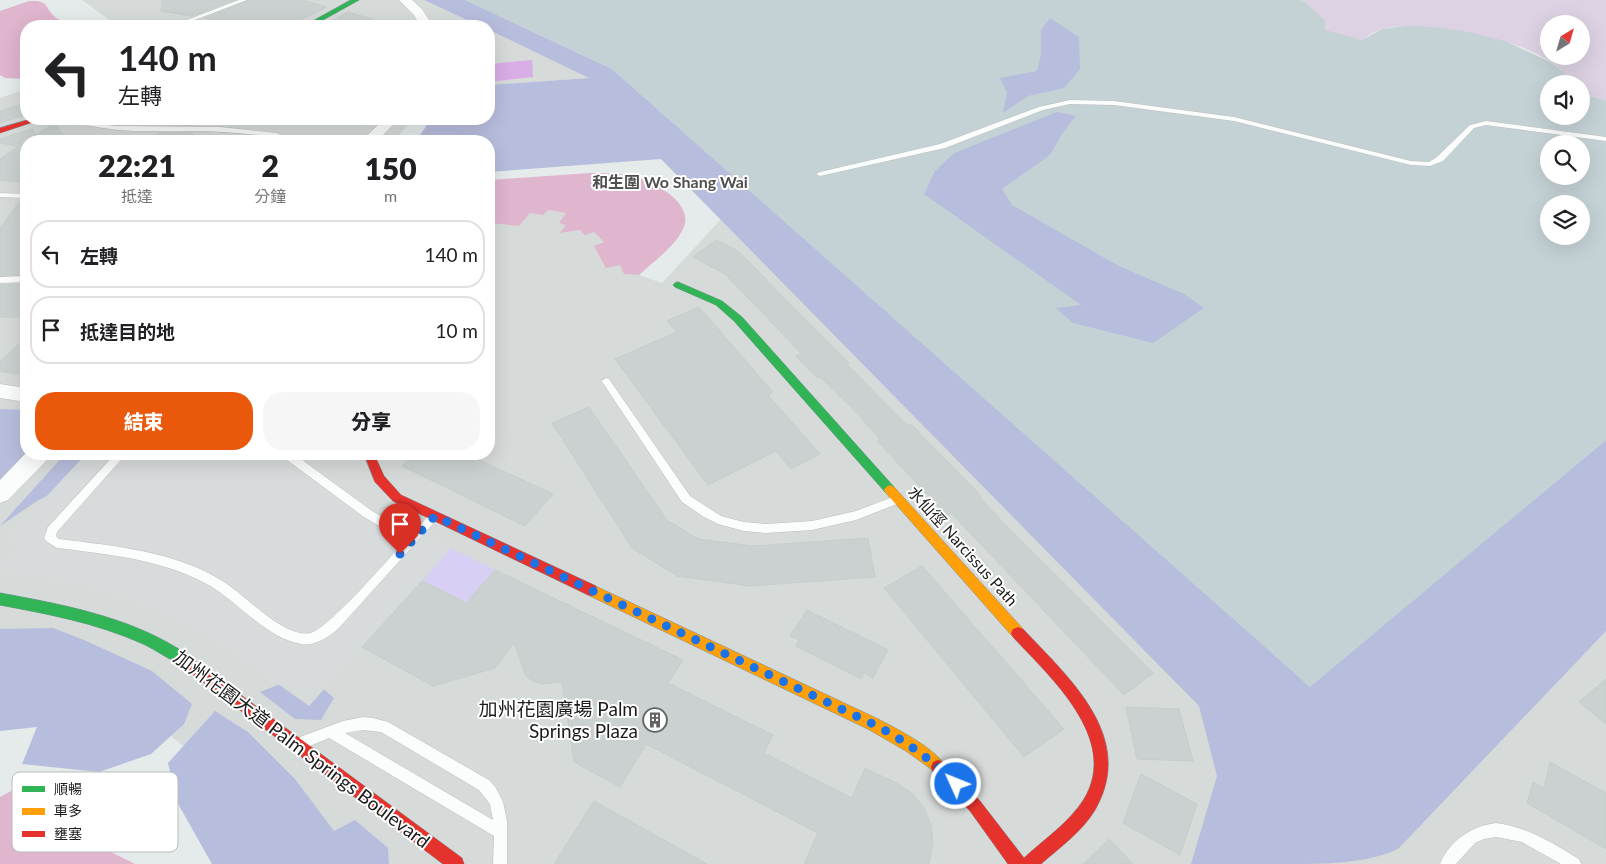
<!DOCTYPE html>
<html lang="zh-TW">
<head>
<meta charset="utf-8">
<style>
  :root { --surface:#fff; --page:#f6f6f6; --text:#202124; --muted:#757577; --line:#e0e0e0; --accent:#ea580c }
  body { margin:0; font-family:Lato,"Noto Sans TC",sans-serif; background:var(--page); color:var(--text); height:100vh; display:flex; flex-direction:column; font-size:19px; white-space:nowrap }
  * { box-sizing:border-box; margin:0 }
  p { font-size:16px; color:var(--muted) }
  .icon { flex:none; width:28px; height:28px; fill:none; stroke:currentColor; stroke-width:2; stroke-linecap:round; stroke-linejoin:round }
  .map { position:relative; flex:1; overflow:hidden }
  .panel { position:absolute; left:20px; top:135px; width:475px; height:325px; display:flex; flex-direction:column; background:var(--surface); border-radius:20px; box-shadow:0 5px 20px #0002 }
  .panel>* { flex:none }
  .guide { position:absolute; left:20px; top:20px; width:475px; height:105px; border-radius:20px; box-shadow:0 5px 20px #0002; background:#fff; color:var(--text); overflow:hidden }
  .needle { width:32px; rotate:37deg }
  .fabs { position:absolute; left:1540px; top:15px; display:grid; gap:10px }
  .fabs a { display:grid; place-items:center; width:50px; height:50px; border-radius:50%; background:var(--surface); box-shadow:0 5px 20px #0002; font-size:25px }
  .pin { position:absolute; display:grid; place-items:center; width:42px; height:42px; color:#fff; margin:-51px -21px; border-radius:50% 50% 50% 0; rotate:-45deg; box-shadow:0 0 5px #0007 }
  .pin .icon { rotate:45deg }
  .me { position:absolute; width:55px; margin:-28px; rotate:314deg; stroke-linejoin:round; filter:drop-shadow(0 0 4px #0008) }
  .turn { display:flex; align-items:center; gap:18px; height:105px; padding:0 15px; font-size:22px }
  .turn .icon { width:65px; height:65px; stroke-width:2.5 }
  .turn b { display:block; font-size:35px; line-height:42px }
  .eta { display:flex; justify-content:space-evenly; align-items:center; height:85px; text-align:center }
  .eta b { font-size:30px; font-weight:800; line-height:35px }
  .primary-button { display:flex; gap:10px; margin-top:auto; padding:10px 15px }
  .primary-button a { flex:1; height:58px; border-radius:20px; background:var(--accent); color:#fff; font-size:20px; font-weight:800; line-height:58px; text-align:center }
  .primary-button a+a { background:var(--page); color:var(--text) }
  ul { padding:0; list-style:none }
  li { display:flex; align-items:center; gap:15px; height:68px; margin:0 10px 8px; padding:0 5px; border:2px solid var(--line); border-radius:20px }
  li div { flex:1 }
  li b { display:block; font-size:19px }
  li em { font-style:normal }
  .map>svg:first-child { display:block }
  .residential { fill:#d6dad9 }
  .construction { fill:#c5d2d5; fill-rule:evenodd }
  .forest { fill:#b7bddc }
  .wetland { fill:#dcd2e3; fill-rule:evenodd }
  .park { fill:#d7d0f4 }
  .pitch { fill:#d9ade6 }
  .parking { fill:#d8dbdb }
  .water { fill:#e0b5ce }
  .building { fill:#cbd1d0; stroke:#c5cecc }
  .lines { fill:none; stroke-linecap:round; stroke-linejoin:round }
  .lane-casing { stroke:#bbbebd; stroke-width:1 }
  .street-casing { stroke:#bbbebd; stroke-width:1 }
  .fast-casing { stroke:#7c8e95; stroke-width:1 }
  .slow-casing { stroke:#7c8e95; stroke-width:1 }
  .jam-casing { stroke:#7c8e95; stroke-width:1 }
  .lane { fill:#fbfcfc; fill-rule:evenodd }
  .street { fill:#fbfcfc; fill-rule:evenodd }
  .fast { fill:#30b455; fill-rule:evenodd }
  .slow { fill:#ff9f0a; fill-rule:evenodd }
  .jam { fill:#e5322d; fill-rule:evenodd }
  .route { stroke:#1a73e8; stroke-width:9; stroke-dasharray:0 16.2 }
  .labels { text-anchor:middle; stroke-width:4; stroke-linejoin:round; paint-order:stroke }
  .far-quarter-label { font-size:16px; font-weight:bold; fill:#4f4f4f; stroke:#fff }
  .street-label { font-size:16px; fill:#1c1c1c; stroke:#fff }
  .near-poi-label { font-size:19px; fill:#1c1c1c; stroke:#fff; text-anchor:end }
  .near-street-label { font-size:19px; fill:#1c1c1c; stroke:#fff }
  .key { fill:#fff; stroke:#bbb; stroke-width:1 }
  .key-label { font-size:14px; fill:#1c1c1c }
</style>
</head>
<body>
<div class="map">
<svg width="1606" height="864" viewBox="0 0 1606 864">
  <rect width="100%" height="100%" fill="#e4ebea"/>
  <path class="residential" d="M82 0H424L480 26H118Z
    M489 30 590 78 489 85Z
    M26 89V119H413L394 141H26V454H489V223L519 226 530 212 548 210 567 213 559 223 567 225 561 233 580 230 594 232 604 242 595 246 620 265 625 274 639 275 662 283 736 203 1606 567V864H328L123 697 0 727V98Z"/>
  <path class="construction" d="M465 0H1301L1306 2 1325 20 1362 40 1382 29 1404 26H1435L1469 31 1503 40 1550 62 1568 75 1571 84H1549V116H1581V94L1606 100V440L1310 688 612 69ZM1549 144H1581V176H1549ZM1549 204H1581V236H1549Z"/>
  <path class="forest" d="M424 0H465L612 69 1310 687 1606 440V631L1398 849C1365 864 1324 864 1286 864 1254 864 1222 864 1191 864L1217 776 1199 706 661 159 489 172V141H416L431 119H489V85L589 78 489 30V26H480Z
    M1050 18 1079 37 1080 69 1064 88 1028 96 1003 113 1007 93 1000 78 1037 71 1041 55V30Z
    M1057 112 1076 116 1062 134 1050 155 1002 189 1012 205 1119 266 1184 294 1204 308 1153 343 1073 323 1056 308 1081 305 924 194 935 171 954 153Z
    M0 409 26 410V454L0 492Z
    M65 454H99L87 474 37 501 0 526Z
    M53 628 84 640 152 671 192 704 184 724 151 754 99 772 22 764 37 727 0 731V629Z
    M306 674 334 698 321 720 295 719 260 692Z
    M215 711 248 732 295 779 334 831 355 820 388 848 389 864H212L177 802 168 763Z"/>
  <path class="wetland" d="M1301 0H1606V100L1581 94V84H1571C1555 41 1423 17 1382 29 1374 31 1368 36 1362 40L1325 30V20L1306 2ZM1549 24H1581V56H1549Z"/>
  <path class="park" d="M451 548 495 570 466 603 422 581Z"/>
  <path class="pitch" d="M532 60 533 77 489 82V64Z"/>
  <path class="parking" d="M86 454H335L316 467 358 503 451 548 309 706 210 636 171 616 131 600 88 587 44 577 0 571V568L19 546 3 543Z"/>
  <path class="water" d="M29 1C50 0 44 7 54 16 59 21 66 23 72 25L26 26V79L5 78 0 75V11Z
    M590 173C604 173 618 173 632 176 653 181 698 204 682 231 673 248 653 262 639 275L624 274 620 265 606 268 594 246 604 242 594 232 585 235 580 230 560 233 566 225 559 223 566 213 548 210 543 215 530 213 519 226 489 223V180Z
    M26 783 126 800 95 844 135 864H0V797Z"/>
  <path class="building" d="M162 0H234L192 16 161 11Z
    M249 0H301L327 7 300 20 297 26H206L205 23 215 20 205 18Z
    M348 12 375 20V26H323Z
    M26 103V115L0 123V111Z
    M171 119H194L193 125H167Z
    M55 123 64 136 57 141H26V183L0 180V159L19 146 0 143V139L32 129 36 135Z
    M159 133H193V141H153Z
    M21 200H26V274L0 275V228Z
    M716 240 738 251 849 363 847 364 885 403 907 425 911 424 981 496 979 497 999 518 1153 673 1124 695 951 513 947 515 877 441 880 439 853 409 820 377 817 378 796 356 801 353 725 274 693 257Z
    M26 284V317H0V285Z
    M699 307 773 392 768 395 820 454 791 469 776 451 708 485 615 359 677 332 667 321Z
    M26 338V376L0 371V361Z
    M589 407 667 520 698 539 753 546 868 538 875 577 750 586 677 576 632 548 552 423Z
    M415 454H466L553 494 525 526 402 466Z
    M922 566 1064 729 1024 757 884 588Z
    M495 570 683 660 668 683 773 735 764 753 852 798 865 768 898 784 913 794 924 808 931 825 933 843 929 864H804L818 833 646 744 620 787 574 762 562 682 542 684 533 681 526 676 514 643 495 668 433 686 362 647 422 581 466 603Z
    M807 610 888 650 873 678 864 673 861 679 796 646 799 640 790 636Z
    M1606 679V724L1579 702Z
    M1126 707 1179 709 1193 761 1137 759Z
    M1550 762 1606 793V849L1527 803 1533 782 1544 788Z
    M1141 774 1197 804 1180 855 1123 823Z
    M594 801 707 864H554Z
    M1109 839 1133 864H1083Z"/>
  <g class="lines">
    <g class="lane-casing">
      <path id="lane" d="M239 0H247L179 26H171Z
        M1070 100 1114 101 1234 117 1411 161 1429 162 1437 157 1470 125 1486 121 1606 137V141L1486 125 1474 128 1443 161 1430 166 1411 165 1234 121 1114 105 1070 104 1043 110 945 148 820 176 816 174 820 172 940 144 1039 107Z
        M69 119C85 119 101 125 118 126L220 127 277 133 281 135 277 137C249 134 221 131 192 131 151 131 109 134 70 120Z
        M0 193 26 194V198L0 197Z
        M26 276V282L0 283V277Z
        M606 378 609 379 690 496 721 516 744 522 766 524 812 521 856 511 898 495 902 496 903 499 902 502 856 520 812 530 766 533 744 531 718 524 704 517 682 502 603 383 601 381Z
        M115 454H126L57 532 56 536 59 539C114 546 176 551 224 582 245 595 285 639 310 633 329 629 389 558 405 541L364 517 283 457 282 454H294L372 511 412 534 431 513 435 512 439 513 440 516 338 629C328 637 314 647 301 644 265 638 236 599 205 583 159 559 107 554 57 548L46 541 44 538 48 527Z
        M363 717 373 718 388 722 489 780 496 788 503 802 507 821V864H493L494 836 329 738 305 748 300 747 298 742 300 737 343 721ZM363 730 381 732 479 790 490 804 493 820 345 733Z
        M1496 823C1527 827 1553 843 1579 859L1581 864H1561L1522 842 1496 837 1484 839 1475 843 1456 864H1440C1450 840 1472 826 1496 823Z"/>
    </g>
    <g class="street-casing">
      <path id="street" d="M399 0H412L422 9 433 26H421L413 14Z
        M384 119H399L377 141H361Z
        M0 384 26 388V402L0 398Z
        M26 453 50 454 47 460 8 500 0 503V480Z"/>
    </g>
    <g class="fast-casing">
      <path id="fast" d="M351 0H359L312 26H304Z
        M678 282 722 301 742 317 894 487 896 490 894 493H886L734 321 716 305 675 287 673 285 675 283Z
        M0 593C60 604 125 616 177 648 184 652 192 655 195 662L193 667 188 668C172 662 157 650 141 643 96 623 48 614 0 605Z"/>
    </g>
    <g class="slow-casing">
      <path id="slow" d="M890 485 894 487 1023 629 1025 633 1023 637 1018 639 1013 637 886 493 884 490 886 487Z
        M591 584 878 719C895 728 939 750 945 767L943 772 938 774 906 751 868 729 586 594 585 590 586 586Z"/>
    </g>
    <g class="jam-casing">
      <path id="jam" d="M31 119H42L0 133V128Z
        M364 454H374L384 476 401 495 596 586 597 590 596 594 591 596 586 594 393 501 375 482Z
        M1018 627 1023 629C1069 678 1137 737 1095 810 1082 832 1059 848 1041 864H1008L970 811 933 772 931 767 933 762 938 760 943 762 980 801 1024 858C1043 840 1069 823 1084 799 1120 739 1051 678 1013 637L1011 633 1013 629Z
        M188 656 462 858 464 864H443L183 667 181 662 183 657Z"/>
    </g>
    <use href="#lane" class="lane"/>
    <use href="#street" class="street"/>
    <use href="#fast" class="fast"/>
    <use href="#slow" class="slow"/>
    <use href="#jam" class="jam"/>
  </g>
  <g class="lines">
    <path class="route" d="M400 554 435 516 873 724C904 740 931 759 956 784"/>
  </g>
  <defs>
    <g id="building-ring" transform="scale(1.25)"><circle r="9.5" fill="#fff" stroke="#626464" stroke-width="1.5"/><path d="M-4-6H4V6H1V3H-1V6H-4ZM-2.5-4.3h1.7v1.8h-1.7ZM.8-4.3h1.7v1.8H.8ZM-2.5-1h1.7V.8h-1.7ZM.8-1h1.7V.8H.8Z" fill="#626464"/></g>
  </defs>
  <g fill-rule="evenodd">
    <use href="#building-ring" x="655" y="720"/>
  </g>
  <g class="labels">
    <g class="far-quarter-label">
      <text x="670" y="188">和生圍 Wo Shang Wai</text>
    </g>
    <g class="street-label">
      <text transform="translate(963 546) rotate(48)" y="6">水仙徑 Narcissus Path</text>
    </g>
    <g class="near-poi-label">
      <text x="638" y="716">加州花園廣場 Palm<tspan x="638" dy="22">Springs Plaza</tspan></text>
    </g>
    <g class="near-street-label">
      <text transform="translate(302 749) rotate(37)" y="7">加州花園大道 Palm Springs Boulevard</text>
    </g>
  </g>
  <rect x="12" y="772" width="166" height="80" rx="8" class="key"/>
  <rect x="22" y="786" width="23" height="6" fill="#30b455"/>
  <rect x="22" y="808" width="23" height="7" fill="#ff9f0a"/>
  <rect x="22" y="831" width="23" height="6" fill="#e5322d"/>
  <g class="key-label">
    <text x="54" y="794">順暢</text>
    <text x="54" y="816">車多</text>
    <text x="54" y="839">壅塞</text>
  </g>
</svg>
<div class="fabs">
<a><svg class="needle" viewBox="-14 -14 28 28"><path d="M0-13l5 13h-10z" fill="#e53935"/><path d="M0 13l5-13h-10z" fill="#757577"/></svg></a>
<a><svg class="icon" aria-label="sound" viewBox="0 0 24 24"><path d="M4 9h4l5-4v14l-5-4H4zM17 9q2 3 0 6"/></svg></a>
<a><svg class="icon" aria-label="search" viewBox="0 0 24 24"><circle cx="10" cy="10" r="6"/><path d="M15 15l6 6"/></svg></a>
<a><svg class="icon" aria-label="layers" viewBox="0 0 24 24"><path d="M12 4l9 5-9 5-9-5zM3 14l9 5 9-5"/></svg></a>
</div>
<div class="pin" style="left:400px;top:554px;background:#d93025"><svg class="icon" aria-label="arrive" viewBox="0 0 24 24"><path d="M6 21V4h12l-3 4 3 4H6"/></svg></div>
<svg class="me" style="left:956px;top:784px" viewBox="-20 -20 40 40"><circle r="17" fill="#1a73e8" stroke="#fff" stroke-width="3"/><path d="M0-11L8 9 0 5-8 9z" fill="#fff"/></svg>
<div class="guide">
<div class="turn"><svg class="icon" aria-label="left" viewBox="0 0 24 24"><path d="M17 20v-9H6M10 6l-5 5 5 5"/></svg><div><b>140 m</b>左轉</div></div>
</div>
<section class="panel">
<div class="eta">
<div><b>22:21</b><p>抵達</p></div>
<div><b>2</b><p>分鐘</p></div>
<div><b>150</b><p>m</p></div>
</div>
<ul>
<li><svg class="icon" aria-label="left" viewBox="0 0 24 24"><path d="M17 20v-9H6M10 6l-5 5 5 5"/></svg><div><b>左轉</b></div><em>140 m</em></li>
<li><svg class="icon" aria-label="arrive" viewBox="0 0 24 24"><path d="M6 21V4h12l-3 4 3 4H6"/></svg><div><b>抵達目的地</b></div><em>10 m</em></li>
</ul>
<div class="primary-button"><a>結束</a><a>分享</a></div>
</section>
</div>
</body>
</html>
